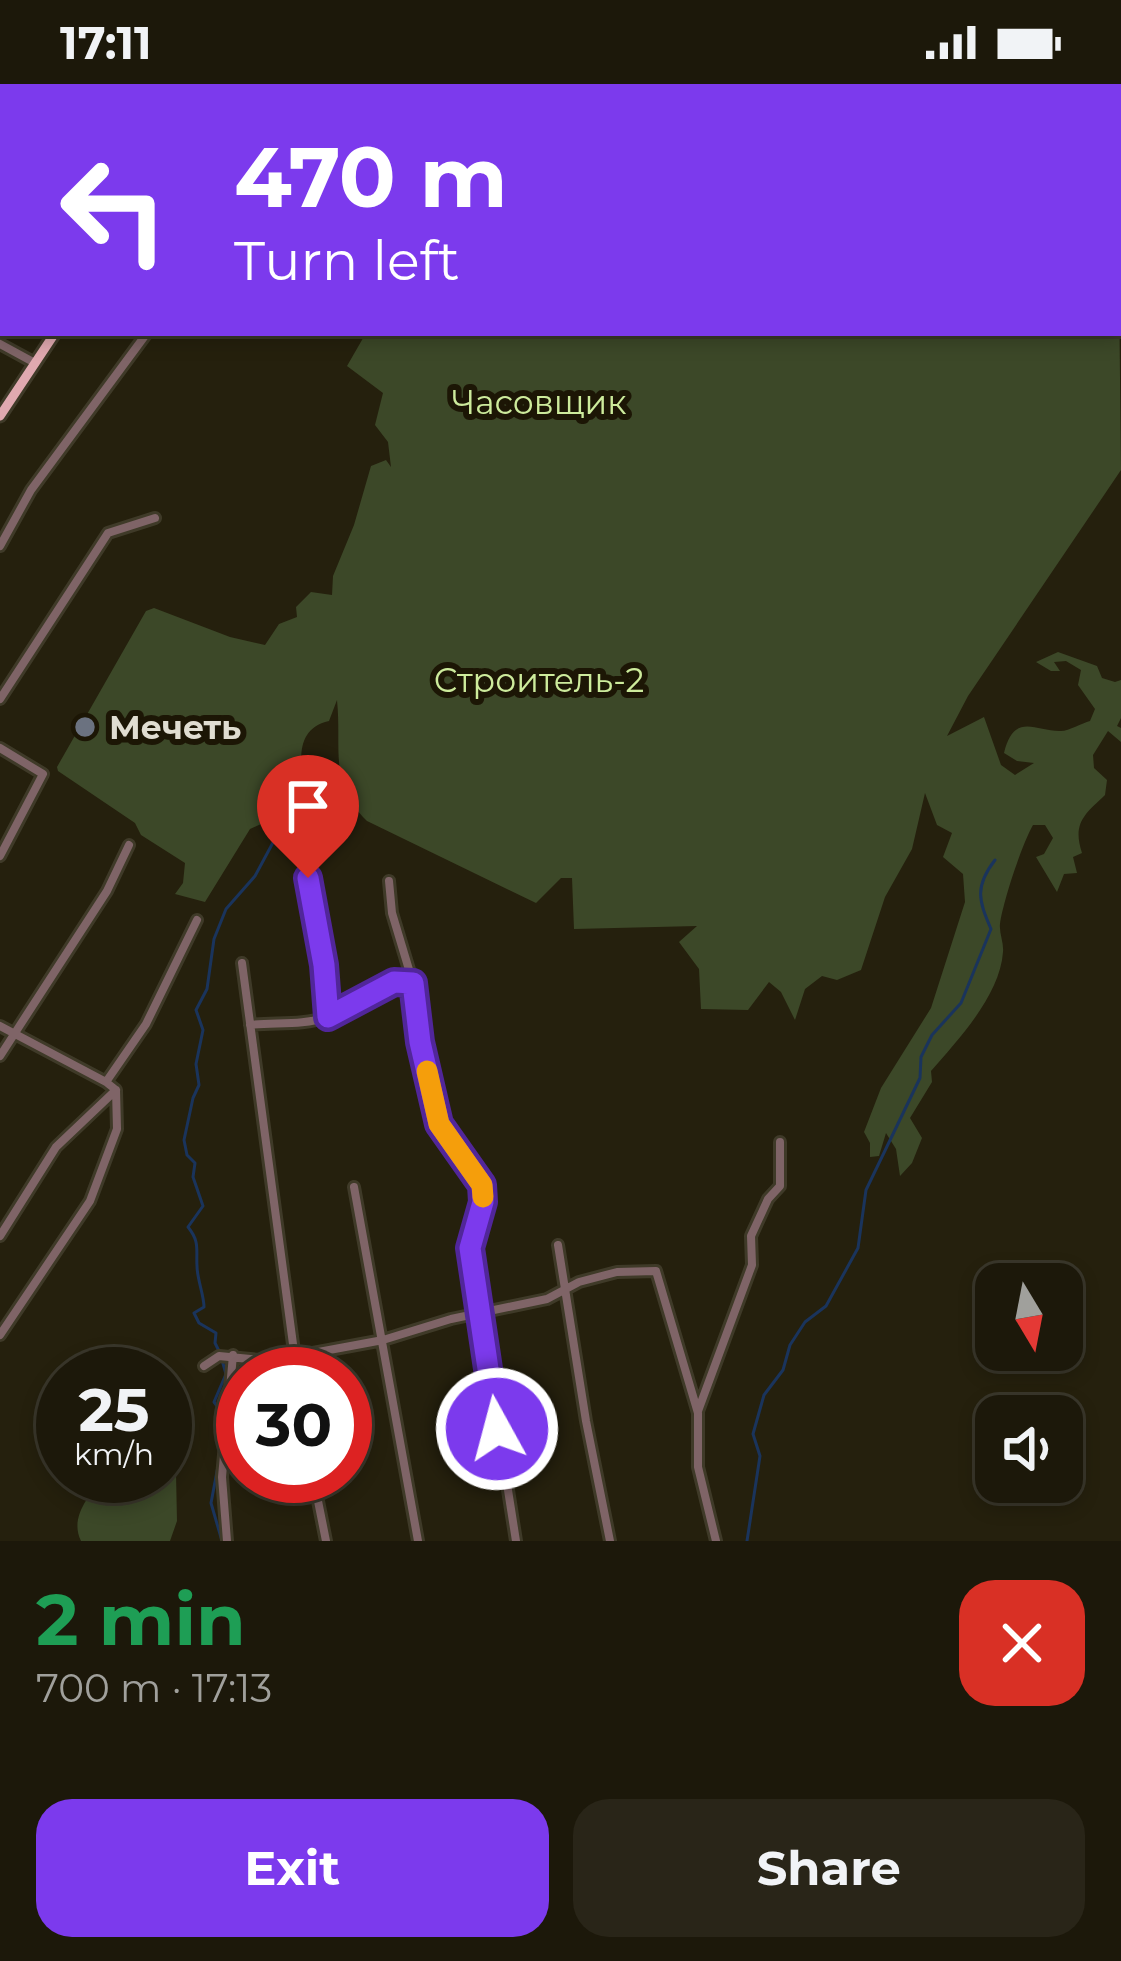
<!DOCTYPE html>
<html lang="en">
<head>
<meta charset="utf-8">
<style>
  :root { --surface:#1c180a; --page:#292518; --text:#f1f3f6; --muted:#a0a09c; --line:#3a372b; --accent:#7c3aed }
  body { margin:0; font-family:Montserrat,sans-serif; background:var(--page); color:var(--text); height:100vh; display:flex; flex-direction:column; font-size:45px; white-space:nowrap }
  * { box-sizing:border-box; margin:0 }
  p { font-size:39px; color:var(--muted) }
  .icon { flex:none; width:66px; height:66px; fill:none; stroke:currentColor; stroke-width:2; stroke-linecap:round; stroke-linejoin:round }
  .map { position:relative; height:1457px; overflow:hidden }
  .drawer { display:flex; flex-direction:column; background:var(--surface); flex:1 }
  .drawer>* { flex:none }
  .banner { position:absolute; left:0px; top:0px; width:1122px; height:252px; box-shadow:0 6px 18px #0003,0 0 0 3px var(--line); background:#7c3aed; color:#fff; overflow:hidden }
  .needle { width:78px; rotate:170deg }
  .tools { position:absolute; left:975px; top:1179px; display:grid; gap:24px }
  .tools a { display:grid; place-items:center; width:108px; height:108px; border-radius:24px; background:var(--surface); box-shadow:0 6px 18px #0003,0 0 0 3px var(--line); font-size:60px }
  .speed { position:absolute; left:36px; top:1263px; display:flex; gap:24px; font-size:60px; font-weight:700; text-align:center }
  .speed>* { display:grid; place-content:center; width:156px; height:156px; border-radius:50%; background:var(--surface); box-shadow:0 6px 18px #0003,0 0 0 3px var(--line); line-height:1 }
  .speed small { font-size:30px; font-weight:400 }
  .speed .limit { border:18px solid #d22; background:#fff; color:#111 }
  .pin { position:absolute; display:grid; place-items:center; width:102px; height:102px; color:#fff; margin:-123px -51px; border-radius:50% 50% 50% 0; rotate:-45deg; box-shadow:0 0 12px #0007 }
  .pin .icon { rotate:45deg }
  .me { position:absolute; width:132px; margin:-66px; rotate:353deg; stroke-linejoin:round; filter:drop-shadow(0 0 9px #0008) }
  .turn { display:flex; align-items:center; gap:42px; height:252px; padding:0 36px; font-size:54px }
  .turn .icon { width:156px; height:156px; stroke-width:2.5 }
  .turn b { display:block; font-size:84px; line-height:102px }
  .round { display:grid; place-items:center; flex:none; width:126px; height:126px; border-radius:36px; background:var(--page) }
  .headline { display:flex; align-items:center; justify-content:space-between; height:204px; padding:0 36px }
  h1 { font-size:72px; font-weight:700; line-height:90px; color:#1e9e55 }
  .cta { display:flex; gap:24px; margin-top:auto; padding:24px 36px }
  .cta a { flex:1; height:138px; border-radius:36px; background:var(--accent); color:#fff; font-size:48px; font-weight:700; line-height:138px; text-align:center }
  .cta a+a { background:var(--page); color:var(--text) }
  .status { display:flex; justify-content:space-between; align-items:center; height:84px; padding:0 60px; background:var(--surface); direction:ltr }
  .status svg { height:33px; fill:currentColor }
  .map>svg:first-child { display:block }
  .green { fill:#3c4828 }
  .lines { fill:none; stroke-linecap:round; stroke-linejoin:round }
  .stream { stroke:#1a345c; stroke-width:3 }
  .minor-casing { stroke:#3f3a28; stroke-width:14 }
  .major-casing { stroke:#3f3a28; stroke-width:15 }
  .minor { stroke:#7f6467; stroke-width:8 }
  .major { stroke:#e0a9b0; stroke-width:9 }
  .route-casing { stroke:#51269a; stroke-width:30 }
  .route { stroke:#7c3aed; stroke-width:21 }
  .slow { stroke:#f59e0b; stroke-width:21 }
  .worship-dot { fill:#6b7280; stroke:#1c1605; stroke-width:4.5 }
  .labels { text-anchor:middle; stroke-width:12; stroke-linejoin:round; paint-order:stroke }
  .park-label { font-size:33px; fill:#cdeb9c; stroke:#1c1605 }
  .poi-label { font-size:33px; font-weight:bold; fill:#e0ddd1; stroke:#1c1605; text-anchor:start }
</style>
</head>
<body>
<div class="status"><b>17:11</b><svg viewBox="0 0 49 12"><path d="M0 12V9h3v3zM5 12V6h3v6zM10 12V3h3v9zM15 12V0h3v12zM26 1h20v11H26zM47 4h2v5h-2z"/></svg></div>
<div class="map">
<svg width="1121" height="1457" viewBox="0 0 1121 1457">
  <rect width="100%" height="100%" fill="#25200d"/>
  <path class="green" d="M428 0H748L749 3H427Z
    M1119 201 1121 386 968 612 947 652 984 633 1001 681 1015 691 1034 679 1017 677 1004 669C1014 627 1036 648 1061 647 1069 647 1082 639 1090 637L1095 625 1078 601 1081 586 1066 577 1054 578 1060 587H1051L1036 578 1058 568 1097 582 1102 594 1115 598 1121 596V634L1117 642 1121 644V658L1108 647 1093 671 1094 684 1107 696 1105 711C1085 730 1072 739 1082 769L1073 773 1077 789 1064 790 1057 808 1036 773 1044 770 1053 754 1045 741H1033C1022 760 1003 818 1000 840 999 849 1004 859 1003 868 1000 912 957 957 931 987L932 998 910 1034 922 1054 912 1079 900 1092 896 1065 886 1049 879 1072 870 1073V1059L864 1048 881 1004 931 924 965 818 963 790 943 773 952 749 937 741 925 709 912 765 885 813 861 886 837 896 822 892 805 905 795 936 781 908 769 898 748 926 701 925 699 885 679 858 697 842 574 845 572 794H561L536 819 367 737C328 699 342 665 337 616L329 637C290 646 302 687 307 716L298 729 283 739 274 734 250 745 205 818 175 810 183 799 185 779 141 751 135 739 58 687 57 683 146 527 154 524 230 553 265 561 279 540 297 533 296 523 311 508 332 511 333 492 354 441 371 382 386 376 391 383 388 358 375 341 383 309 347 282 366 249H1119Z
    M165 1354 176 1389 177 1437 170 1457H81C69 1433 90 1412 102 1392H165Z"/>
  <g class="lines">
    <path class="stream" d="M219 1267 215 1259 216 1249 199 1239 194 1229 204 1223C204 1211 197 1195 197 1182 196 1165 200 1158 188 1143L203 1122 193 1093 195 1079 187 1071 184 1056 193 1014 199 1001 196 980 203 946 196 926 207 905 214 855 226 825 255 792 291 725
      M222 1276 226 1290 214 1318 223 1330
      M222 1457 211 1419 222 1361
      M747 1457 760 1372 753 1350 764 1311 783 1286 790 1261 805 1238 826 1222 858 1164 866 1106 920 994 921 973 932 951 961 919 991 845C979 817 974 803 995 776"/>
    <g class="minor-casing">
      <path id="minor" d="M103 3 105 0
        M143 3 145 0
        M0 50 3 52
        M0 156 3 150
        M0 260 35 279
        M0 462 31 406 147 249
        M0 615 108 449 155 434
        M0 664 43 690 0 772
        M308 794 324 881 328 933
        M389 797 392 829 413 899 420 959 439 1040 482 1101 483 1118 470 1164 516 1457
        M242 879 297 1290
        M250 941C274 938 303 942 326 933 357 922 378 898 413 899
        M0 942 106 998
        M0 972 107 807 129 761
        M354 1103 418 1457
        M0 1152 56 1063 116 1006 106 998 146 940 197 836
        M558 1161 586 1337 610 1457
        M0 1251 90 1117 117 1045 116 1006
        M204 1282 219 1272 270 1277 383 1256 451 1235 547 1215 579 1198 617 1188 656 1187 698 1329V1383L716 1457
        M698 1327 752 1181 751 1152 768 1115 780 1102V1058
        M313 1392 326 1457
        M227 1457 222 1393 233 1271"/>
    </g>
    <g class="major-casing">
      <path id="major" d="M1085 0 1090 3
        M227 3 229 0
        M1119 20 1121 22
        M0 332 55 249"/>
    </g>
    <use href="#minor" class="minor"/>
    <use href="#major" class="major"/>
  </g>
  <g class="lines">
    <g class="route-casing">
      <path id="route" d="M308 794 324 881 328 933 394 898 413 899 420 958 439 1040 482 1101 483 1118 470 1164 497 1345"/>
    </g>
    <use href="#route" class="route"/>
    <path class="slow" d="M427 987 439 1040 482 1101 483 1113"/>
  </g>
  <circle class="worship-dot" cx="85" cy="643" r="12"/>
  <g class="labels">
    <g class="park-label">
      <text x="539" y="330">Часовщик</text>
      <text x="539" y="608">Строитель-2</text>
    </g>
    <g class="poi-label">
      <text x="109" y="655">Мечеть</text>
    </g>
  </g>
</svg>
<div class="tools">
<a><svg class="needle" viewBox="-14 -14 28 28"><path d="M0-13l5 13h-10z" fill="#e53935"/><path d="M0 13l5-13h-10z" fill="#a0a09c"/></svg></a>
<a><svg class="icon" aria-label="sound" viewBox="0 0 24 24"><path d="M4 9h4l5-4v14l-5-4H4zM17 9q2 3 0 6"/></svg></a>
</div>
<div class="speed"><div>25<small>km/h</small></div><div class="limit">30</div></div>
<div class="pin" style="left:308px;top:794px;background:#d93025"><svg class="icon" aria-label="arrive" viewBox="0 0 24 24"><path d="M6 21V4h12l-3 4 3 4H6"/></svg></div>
<svg class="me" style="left:497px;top:1345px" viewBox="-20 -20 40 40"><circle r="17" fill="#7c3aed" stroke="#fff" stroke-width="3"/><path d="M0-11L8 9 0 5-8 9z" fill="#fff"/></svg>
<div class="banner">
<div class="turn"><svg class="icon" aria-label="left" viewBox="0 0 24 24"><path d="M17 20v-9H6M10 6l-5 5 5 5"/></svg><div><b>470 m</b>Turn left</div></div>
</div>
</div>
<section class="drawer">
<div class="headline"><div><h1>2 min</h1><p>700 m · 17:13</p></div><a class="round" style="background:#d93025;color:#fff"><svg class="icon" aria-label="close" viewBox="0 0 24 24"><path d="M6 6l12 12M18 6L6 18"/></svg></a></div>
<div class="cta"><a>Exit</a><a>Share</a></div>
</section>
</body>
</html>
